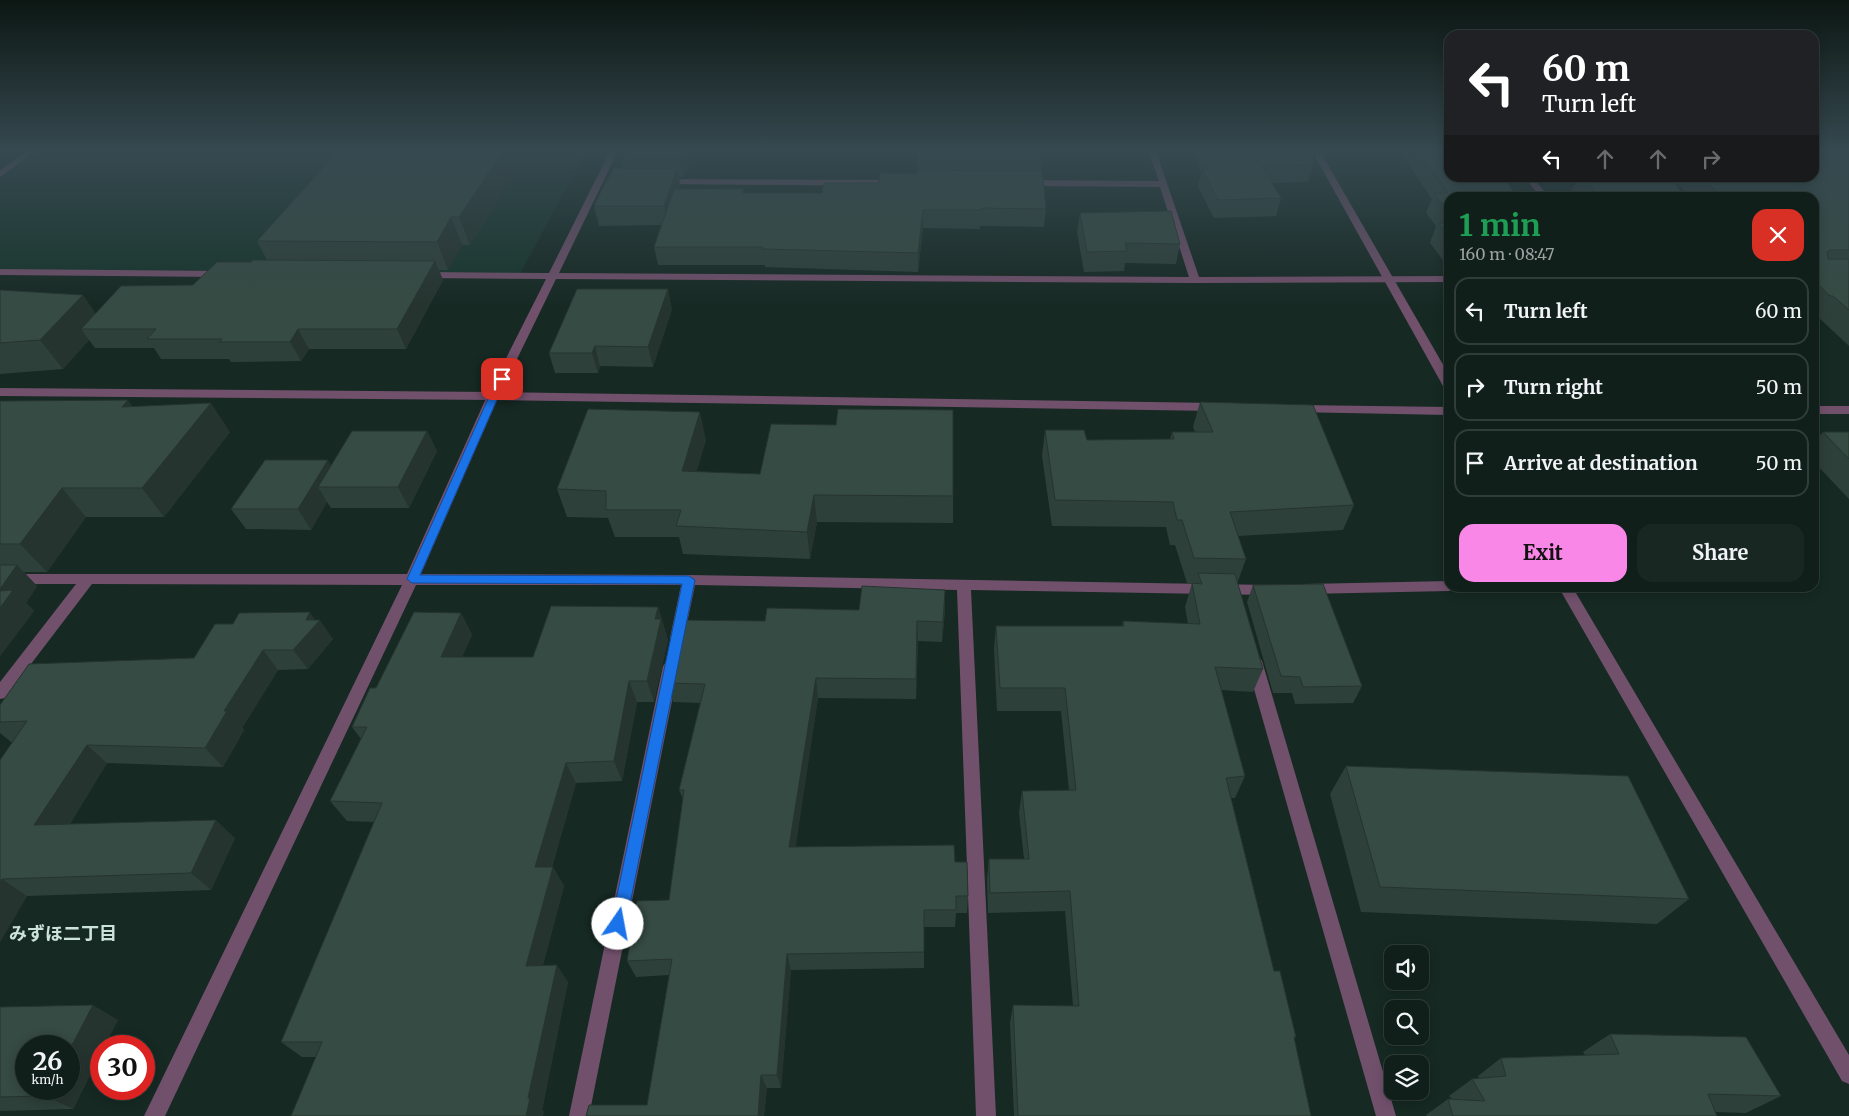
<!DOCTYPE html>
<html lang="en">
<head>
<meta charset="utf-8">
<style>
  :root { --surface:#101f1a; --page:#192723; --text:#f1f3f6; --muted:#9ca2a2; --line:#303d39; --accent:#f987e8 }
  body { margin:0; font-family:Merriweather,"Noto Sans JP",serif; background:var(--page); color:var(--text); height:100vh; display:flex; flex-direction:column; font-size:19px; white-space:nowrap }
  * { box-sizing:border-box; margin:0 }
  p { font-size:16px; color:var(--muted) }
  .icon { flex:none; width:28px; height:28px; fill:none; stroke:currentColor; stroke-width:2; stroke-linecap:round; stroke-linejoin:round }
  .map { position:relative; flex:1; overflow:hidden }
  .sheet { position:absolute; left:1444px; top:192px; width:375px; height:400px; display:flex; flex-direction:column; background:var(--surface); border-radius:15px; box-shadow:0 2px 12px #0003,0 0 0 1px var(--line) }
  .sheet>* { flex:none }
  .hud { position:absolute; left:1444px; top:30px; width:375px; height:152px; border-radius:15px; box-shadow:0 2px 12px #0003,0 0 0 1px var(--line); background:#202124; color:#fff; overflow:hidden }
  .fabs { position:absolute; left:1384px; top:945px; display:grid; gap:10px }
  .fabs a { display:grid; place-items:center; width:45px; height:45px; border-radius:10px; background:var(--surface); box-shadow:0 2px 12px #0003,0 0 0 1px var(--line); font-size:25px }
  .speed { position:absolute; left:15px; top:1035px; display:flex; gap:10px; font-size:25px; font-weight:700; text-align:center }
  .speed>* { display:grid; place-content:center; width:65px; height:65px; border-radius:50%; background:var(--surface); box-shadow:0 2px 12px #0003,0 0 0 1px var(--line); line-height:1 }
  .speed small { font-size:12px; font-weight:400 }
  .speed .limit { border:8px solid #d22; background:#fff; color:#111 }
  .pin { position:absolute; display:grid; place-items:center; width:42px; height:42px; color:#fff; margin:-21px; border-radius:10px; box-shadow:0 2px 8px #0006 }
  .me { position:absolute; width:55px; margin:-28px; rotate:12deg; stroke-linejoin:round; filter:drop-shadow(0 0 4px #0008) }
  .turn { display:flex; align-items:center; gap:18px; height:105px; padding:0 15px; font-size:22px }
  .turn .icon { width:65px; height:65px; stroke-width:2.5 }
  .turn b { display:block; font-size:35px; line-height:42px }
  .lanes { display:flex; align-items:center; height:48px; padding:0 15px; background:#0003; justify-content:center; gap:25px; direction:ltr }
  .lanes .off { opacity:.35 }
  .round { display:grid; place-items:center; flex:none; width:52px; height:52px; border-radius:15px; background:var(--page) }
  .head { display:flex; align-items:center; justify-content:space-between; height:85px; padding:0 15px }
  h1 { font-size:30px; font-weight:700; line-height:38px; color:#1e9e55 }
  .cta { display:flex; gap:10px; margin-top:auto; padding:10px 15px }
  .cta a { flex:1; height:58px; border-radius:15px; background:var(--accent); color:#111; font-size:20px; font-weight:700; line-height:58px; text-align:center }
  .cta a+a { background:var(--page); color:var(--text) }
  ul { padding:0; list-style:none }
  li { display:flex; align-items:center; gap:15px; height:68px; margin:0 10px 8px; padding:0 5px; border:2px solid var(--line); border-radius:15px }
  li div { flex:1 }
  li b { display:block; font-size:19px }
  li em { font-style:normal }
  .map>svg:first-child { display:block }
  .built { fill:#17342b }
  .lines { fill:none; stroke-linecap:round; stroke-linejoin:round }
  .minor { fill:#71506b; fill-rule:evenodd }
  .tertiary { fill:#71506b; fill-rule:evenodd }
  .wall { fill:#2e403a }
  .shaded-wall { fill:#26342f }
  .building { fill:#364b43; stroke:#26342f }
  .route { fill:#1a73e8; stroke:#114b97 }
  .labels { text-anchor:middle; stroke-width:5; stroke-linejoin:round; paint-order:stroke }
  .near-neighbourhood-label { font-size:18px; font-weight:bold; fill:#cbe3da; stroke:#162923 }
</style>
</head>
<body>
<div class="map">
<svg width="1849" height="1116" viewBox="0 0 1849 1116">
  <rect width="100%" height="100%" fill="#162923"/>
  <path class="built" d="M37 151H586L519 276 0 272V177Z"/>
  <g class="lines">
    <path class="minor" d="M27 151H36L0 177V170Z
      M610 151H618L559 273 1189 277 1160 187 1026 186 1022 183 1026 180 1159 181 1148 151H1156L1199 277 1449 276V282L1195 283 556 279 499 396 421 574 689 575 1269 585 1274 586 1276 590 1274 594 1269 595 971 590 996 1116H976L957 590 695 585 684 638 682 642 677 644 672 642 670 638 681 585H416L165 1116H144L402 585 92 584 5 698 0 699V682L76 584H0V574H407L487 396 546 279 422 278 417 275 422 272 549 273Z
      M1525 178H1533L1550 198H1541Z
      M661 179 897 180 901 183 897 186 658 184V180Z
      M0 269 223 271 228 274 223 277 0 275Z
      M1449 581V588H1455L1449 591 1306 594 1301 593 1299 589 1301 585 1306 584Z
      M1254 655 1259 657 1262 661 1396 1116H1376L1246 661 1249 657Z
      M671 660 676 662 679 666 589 1116H569L663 666 666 662Z"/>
    <path class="tertiary" d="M1312 151H1320L1449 375V389L1443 386Z
      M0 388 493 392 1216 403 1222 407 1216 411 493 400 0 396Z
      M1297 405 1449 407V415L1293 412 1291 409 1293 406Z
      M1814 406H1849V414H1814Z
      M1559 588H1573L1849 1055V1084L1842 1081Z"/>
  </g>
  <path class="wall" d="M338 151H528L470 245H462L448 270H439L443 280 406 349H309L301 361 231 362 229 359H161L154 348H95L89 340 63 369 0 374V290L96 313 193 285 251 262 267 260 257 241Z
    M692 151 684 177H679L680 187V189H743L744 193H822L879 183 917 174V151L1041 162V171L1046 209 1044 227 980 226V229L923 228 918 272 765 267V265H658L654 247 662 225 599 226 594 206 623 168 621 159Z
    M1196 151H1314L1313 165 1308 182 1272 183 1281 198 1276 216 1214 218 1198 187 1201 174Z
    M1396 151H1449V268L1430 243 1436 226 1426 213 1432 199 1402 155H1399Z
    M1849 152V346L1818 317H1815L1814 316V198H1692L1675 182 1685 198H1575L1571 191 1578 178H1814Z
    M1080 213 1180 244 1176 264 1125 263 1124 271 1084 272 1077 232Z
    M672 309 653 367 600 366 598 373H555L549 353Z
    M0 401 133 407 230 432 164 517H86L47 572H24L37 586 26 603 34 611 0 656Z
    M1200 402 1354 505 1343 530 1238 536 1246 559 1237 584 1263 669 1253 692 1221 690 1245 776 1235 798H1231L1274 971 1296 1037 1294 1039 1311 1116H1014L1010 1023 1013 1005 1073 1006 1065 911 988 913 987 879 989 859H1024L1019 813 1022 791 1069 790 1061 711H997L994 649 996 626H1122L1123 621 1188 624 1185 607 1192 583H1195H1187L1175 545H1170L1166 527 1052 526 1042 456 1045 430 1087 440 1170 439 1172 432H1195L1193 427Z
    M427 431 437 451 409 508H331L327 502 311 530 246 529 231 509 331 466Z
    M1823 432H1849V499L1814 462V442Z
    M706 440 696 472 953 496V523L817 522 810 559 683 554 679 537H615L608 518 567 517 557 489Z
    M1253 585 1362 686 1353 703 1295 704 1292 693H1273L1247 602Z
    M945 590V611L942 642 918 641 916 699 818 698 795 847 955 862 968 896 967 913H956L955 927H924V968L791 970 781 1088H767L764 1116H586L647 1105 669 975 636 977 627 961 669 900 683 799 679 790 701 703 673 702 667 683 765 621 859 610Z
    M658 607 668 640 654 702H637L622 781 576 783 552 867H553L564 886 543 965 568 982 542 1110 544 1112 316 1057H302L281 1042 374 822 347 821 330 801 361 739 352 727 376 688 461 613 472 635 462 657H533Z
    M315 620 333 639 308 669 278 670 242 728 244 730 223 767 107 763 70 824 235 838 211 890 27 896 0 942V760L13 742H11L0 733V705L194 658 233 624Z
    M1346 766 1689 899 1657 924 1361 912 1330 794Z
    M0 1007 118 1020 101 1046V1054L73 1109 0 1111Z
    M1610 1034 1781 1096 1746 1113 1715 1112 1717 1116H1427L1426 1115 1448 1099H1452L1449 1096 1472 1079 1479 1078 1478 1076 1501 1058 1585 1055 1583 1052Z"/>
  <path class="shaded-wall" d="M503 151H528L470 245 459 217Z
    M683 151H692L684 177 680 159Z
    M677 169 680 187 668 225 664 206Z
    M923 210V228L918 272V253Z
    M451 217 462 245 448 270 437 242Z
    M435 261 443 280 406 349 397 329Z
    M668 289 672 309 653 367 648 347Z
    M83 295 103 324 81 329 89 340 63 369 40 340Z
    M298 329 309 349 301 361 290 342Z
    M595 346 600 366 598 373 592 353Z
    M128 400 149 428 122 407Z
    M211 403 230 432 164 517 142 488Z
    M700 412 706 440 689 498 682 471Z
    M427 431 437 451 409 508 398 487Z
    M328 460 340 481 318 487 327 502 311 530 298 509Z
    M62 488 86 517 47 572 20 544Z
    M814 495 817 522 810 559 807 532Z
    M17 565 37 586 26 603 34 611 0 656V589Z
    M945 590V611L942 642 943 622Z
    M658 607 668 640 654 702 647 681 655 619Z
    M310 612 317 623 320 620 333 639 308 669 293 650Z
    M461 613 472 635 453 678 441 657Z
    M917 621 918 641 916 699V679Z
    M263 650 278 670 242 728 244 730 223 767 205 748 224 711Z
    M816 678 818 698 793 865 789 847Z
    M629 681 637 702 622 781 614 761Z
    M87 745 107 763 58 843 34 825Z
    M566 763 576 783 546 886 535 867Z
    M216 820 235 838 211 890 191 873Z
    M553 867 564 886 538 982 526 966Z
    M2 879 27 896 0 942V882Z
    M787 954 791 970 781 1088 777 1075Z
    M557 965 568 982 542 1110 544 1112 543 1116H526L528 1098Z
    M93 1005 118 1020 105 1046H101V1054L73 1109 45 1096 49 1089H69V1051Z
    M761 1075 767 1088 764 1116H758Z"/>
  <path class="building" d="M338 151H503L459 217H451L437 242 257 241Z
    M626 151H683L680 159H621Z
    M917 151H1040L1041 162H917Z
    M1203 151H1314L1313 165 1262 166 1281 198 1218 200 1202 169H1208Z
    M1419 151H1449V178H1504L1518 198H1449V212L1434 194 1448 193Z
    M1814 151H1848L1849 152V250H1829L1827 252 1828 259H1849V310L1833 296H1830L1814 280V198H1724L1702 178H1731L1734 180H1745L1747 178H1746H1814Z
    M614 168 677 169 664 206H594L604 185Z
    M917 170 1042 171 1046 209 981 208V210H923L918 253 762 249 763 247H654L674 189H743L742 193H822L824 183H879L880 173 917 174Z
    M1585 178H1672L1685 198H1599Z
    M1171 211 1180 244 1125 243 1127 251 1087 252 1080 213Z
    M1438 223H1449V237Z
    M253 260 435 261 397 329H298L290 342H219L222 339H147L156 329H81L121 286 193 285 217 262H251Z
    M577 289H668L648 347 595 346 592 353H549Z
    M0 290 83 295 40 340 0 343Z
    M128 400 122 407 211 403 142 488H62L20 544H0V401Z
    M1200 402 1313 405 1354 505 1230 512 1246 559 1194 558 1182 520H1177L1173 502 1055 500 1045 430H1084L1087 440 1174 439 1172 432H1213Z
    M588 409 700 412 682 471 760 474 771 424 836 425 838 409 953 410V496L814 495 807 532 676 526 681 510H606V491L557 489Z
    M352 431H427L398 487H318Z
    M1823 432H1849V459Z
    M265 460H328L298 509H231Z
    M0 565H17L0 589Z
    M1198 573 1235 574 1263 669 1215 667 1245 776 1226 778 1274 971H1280L1296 1037H1294L1311 1116H1018L1013 1005 1079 1006 1070 891 990 893 989 859H1029L1022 791 1076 790 1065 688H1000L996 626H1124L1123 621 1200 624 1192 583 1202 584Z
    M1323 584 1362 686 1303 687 1300 677 1281 676 1253 585Z
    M862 586 945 590 943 622 917 621 916 679 816 678 789 847 954 845 955 862H967L968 896H956V910H924V952L787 954 777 1075H761L758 1116H586L589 1105H647L672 959 627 961 637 901 669 900 684 790H679L705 684 667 683 680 620 765 621 767 608 859 610Z
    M13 590 0 608V591Z
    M551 606 658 607 655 619H661L647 681H629L614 761 566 763 535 867H553L526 966 557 965 528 1098H530L526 1116H291L322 1042H281L382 803 330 801 367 727H352L370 688H376L414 612 461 613 441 657H533Z
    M310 612 306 620H320L293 650H263L224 711H227L205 748 87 745 34 825 216 820 191 873 2 879 0 882V760L27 721 0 722V705L29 664 194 658 215 624H233L239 613Z
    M1346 766 1628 776 1689 899 1380 887Z
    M93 1005 69 1051V1046H26V1089H49L45 1096 0 1097V1007Z
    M1610 1034 1746 1037 1781 1096 1708 1094 1717 1116H1453L1448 1099 1485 1101 1472 1079 1506 1076 1501 1058 1619 1054Z"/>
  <linearGradient id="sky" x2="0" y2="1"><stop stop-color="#0c1713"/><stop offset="0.49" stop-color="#364950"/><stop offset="1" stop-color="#364950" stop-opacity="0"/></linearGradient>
  <rect width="1849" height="307" fill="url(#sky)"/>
  <path class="route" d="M502 376 506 379 420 575 689 576 695 580 626 924 624 930 618 932 613 930 611 924 682 584 412 583 407 579 497 379Z"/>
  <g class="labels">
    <g class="near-neighbourhood-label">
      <text x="63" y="940">みずほ二丁目</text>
    </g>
  </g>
</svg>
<div class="fabs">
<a><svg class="icon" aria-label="sound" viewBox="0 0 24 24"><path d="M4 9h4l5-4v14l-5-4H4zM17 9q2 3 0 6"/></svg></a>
<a><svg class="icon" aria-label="search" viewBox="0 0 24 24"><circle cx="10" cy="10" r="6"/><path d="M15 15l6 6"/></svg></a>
<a><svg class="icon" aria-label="layers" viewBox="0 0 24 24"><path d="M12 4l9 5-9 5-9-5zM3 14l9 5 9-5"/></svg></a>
</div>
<div class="speed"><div>26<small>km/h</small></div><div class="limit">30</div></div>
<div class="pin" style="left:502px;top:379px;background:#d93025"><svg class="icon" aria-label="arrive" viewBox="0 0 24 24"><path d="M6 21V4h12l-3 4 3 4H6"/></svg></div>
<svg class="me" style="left:618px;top:924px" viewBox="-20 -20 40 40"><circle r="19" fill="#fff"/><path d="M0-13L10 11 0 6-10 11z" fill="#1a73e8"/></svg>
<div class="hud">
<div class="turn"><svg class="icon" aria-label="left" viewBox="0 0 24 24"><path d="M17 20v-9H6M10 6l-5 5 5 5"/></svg><div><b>60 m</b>Turn left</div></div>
<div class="lanes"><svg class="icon" aria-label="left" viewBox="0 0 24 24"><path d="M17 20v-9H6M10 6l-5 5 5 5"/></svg><svg class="icon off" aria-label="ahead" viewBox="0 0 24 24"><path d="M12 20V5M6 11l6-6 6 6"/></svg><svg class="icon off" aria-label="ahead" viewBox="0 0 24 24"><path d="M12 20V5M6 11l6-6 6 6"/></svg><svg class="icon off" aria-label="right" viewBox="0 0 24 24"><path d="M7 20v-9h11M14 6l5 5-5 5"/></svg></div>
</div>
<section class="sheet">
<div class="head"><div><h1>1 min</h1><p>160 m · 08:47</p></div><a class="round" style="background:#d93025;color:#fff"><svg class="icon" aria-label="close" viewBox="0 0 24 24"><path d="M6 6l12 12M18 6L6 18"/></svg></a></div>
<ul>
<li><svg class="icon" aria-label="left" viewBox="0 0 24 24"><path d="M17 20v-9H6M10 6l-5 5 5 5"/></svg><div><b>Turn left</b></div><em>60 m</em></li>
<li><svg class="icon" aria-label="right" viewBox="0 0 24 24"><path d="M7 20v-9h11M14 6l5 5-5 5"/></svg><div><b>Turn right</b></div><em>50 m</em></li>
<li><svg class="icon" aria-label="arrive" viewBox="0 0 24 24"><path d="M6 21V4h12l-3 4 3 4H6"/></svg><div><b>Arrive at destination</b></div><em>50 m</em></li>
</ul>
<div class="cta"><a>Exit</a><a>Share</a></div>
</section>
</div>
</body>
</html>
